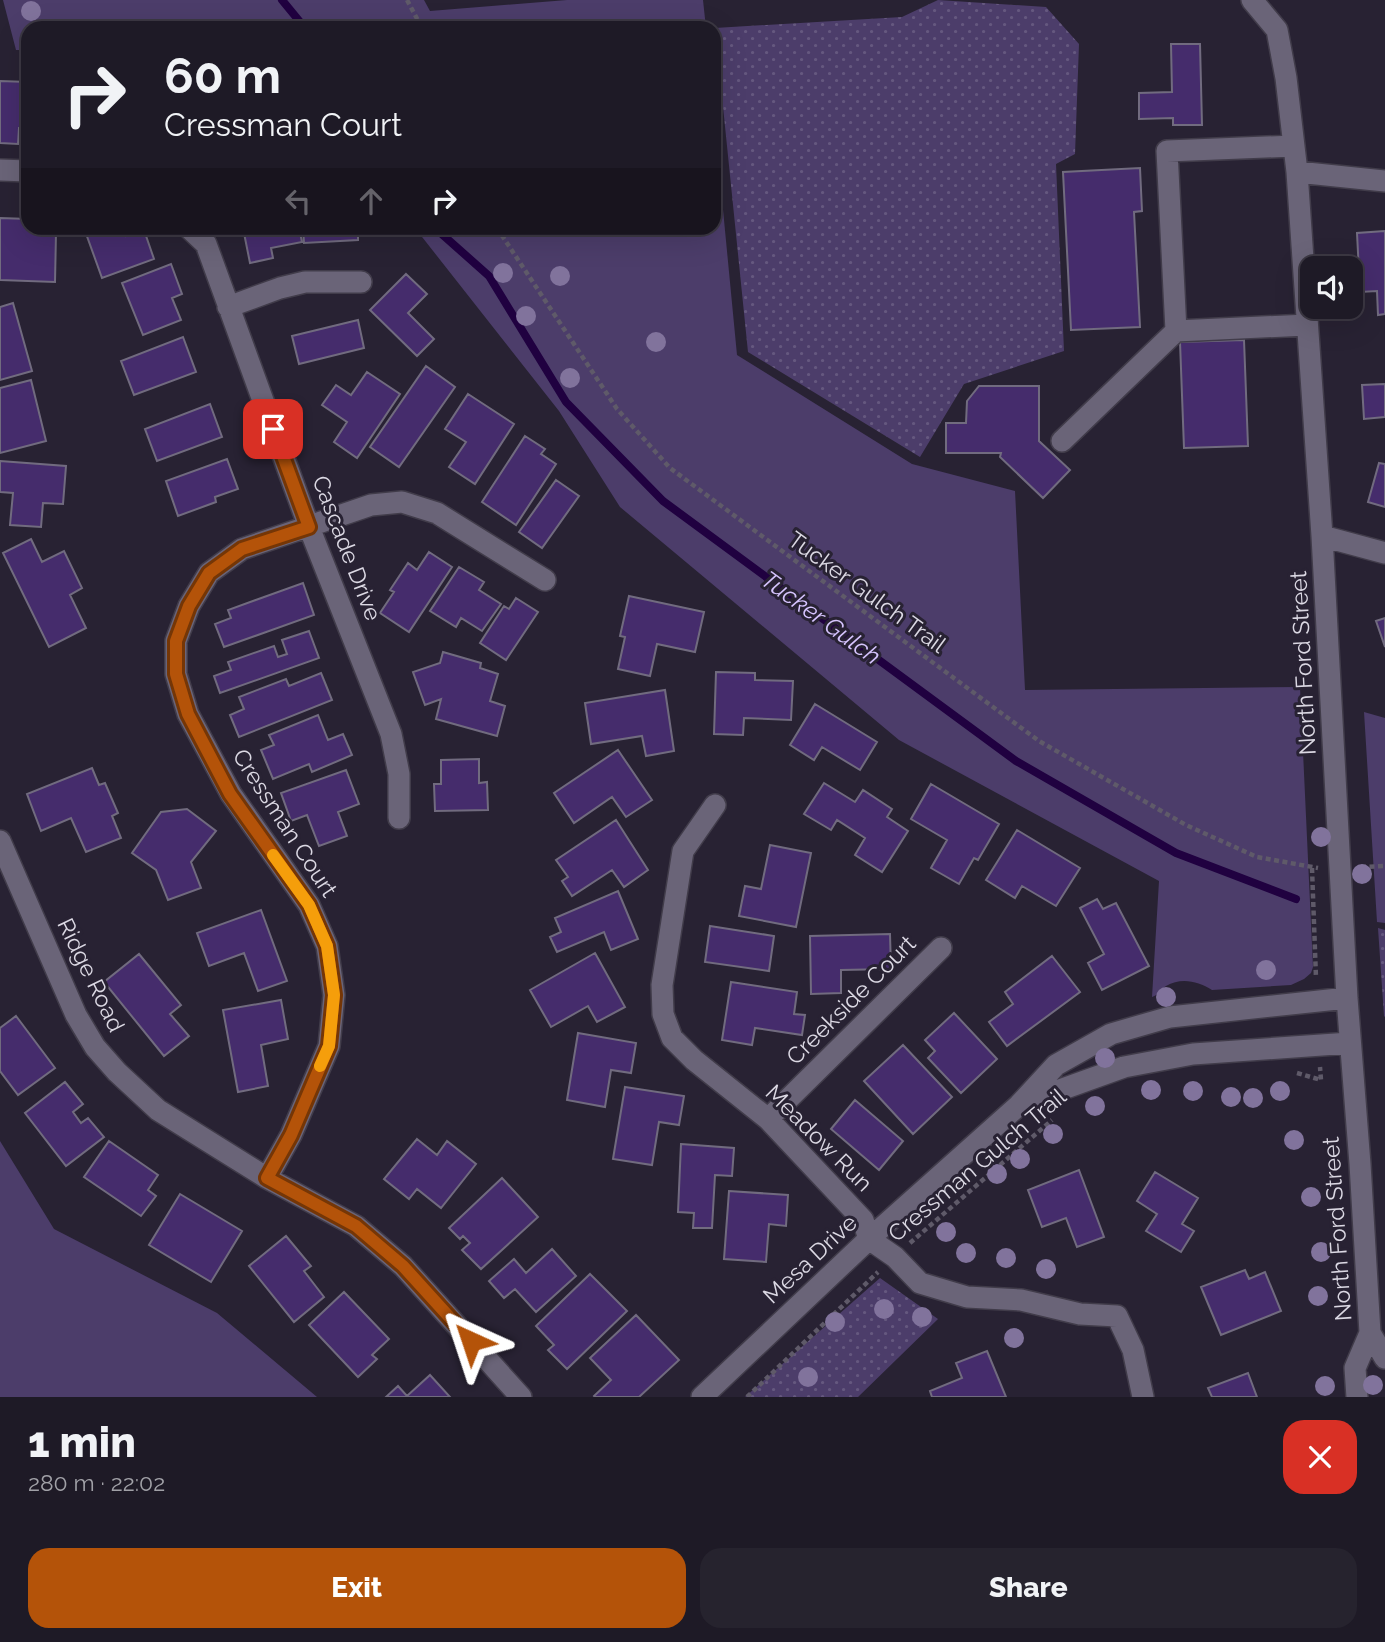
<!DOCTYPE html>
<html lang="en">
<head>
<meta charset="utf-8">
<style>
  :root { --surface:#1e1a26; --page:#26232e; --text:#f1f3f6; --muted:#a1a1a7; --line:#3c3843; --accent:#b45309 }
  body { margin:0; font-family:Raleway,sans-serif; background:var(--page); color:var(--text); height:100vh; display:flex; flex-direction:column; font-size:26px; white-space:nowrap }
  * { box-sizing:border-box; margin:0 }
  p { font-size:23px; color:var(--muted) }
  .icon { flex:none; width:38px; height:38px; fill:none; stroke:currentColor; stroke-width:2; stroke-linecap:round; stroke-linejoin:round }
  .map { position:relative; height:1397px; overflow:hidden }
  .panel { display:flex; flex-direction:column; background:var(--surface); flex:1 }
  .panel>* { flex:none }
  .guide { position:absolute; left:21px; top:21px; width:700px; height:214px; border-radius:21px; box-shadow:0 7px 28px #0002,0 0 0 2px var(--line); background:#1e1a26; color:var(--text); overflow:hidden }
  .fabs { position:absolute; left:1300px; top:256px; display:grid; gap:14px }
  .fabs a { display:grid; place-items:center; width:63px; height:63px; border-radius:14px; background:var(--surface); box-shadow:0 7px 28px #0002,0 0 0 2px var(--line); font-size:35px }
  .pin { position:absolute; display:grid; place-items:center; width:60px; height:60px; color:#fff; margin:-30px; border-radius:14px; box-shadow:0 4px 10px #0006 }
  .me { position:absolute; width:77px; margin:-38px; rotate:318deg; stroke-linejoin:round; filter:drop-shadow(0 0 5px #0008) }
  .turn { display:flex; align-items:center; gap:24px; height:147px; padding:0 28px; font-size:32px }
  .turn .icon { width:91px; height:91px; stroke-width:2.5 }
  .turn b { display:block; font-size:49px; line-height:60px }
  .lanes { display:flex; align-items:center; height:66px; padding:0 28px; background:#0003; justify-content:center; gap:35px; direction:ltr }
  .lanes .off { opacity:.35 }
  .round { display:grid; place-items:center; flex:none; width:74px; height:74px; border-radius:21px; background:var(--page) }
  .head { display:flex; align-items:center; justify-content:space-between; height:119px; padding:0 28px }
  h1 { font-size:42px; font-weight:800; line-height:52px }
  .action { display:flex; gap:14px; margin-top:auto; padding:14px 28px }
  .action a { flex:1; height:80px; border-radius:21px; background:var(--accent); color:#fff; font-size:28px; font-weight:800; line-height:80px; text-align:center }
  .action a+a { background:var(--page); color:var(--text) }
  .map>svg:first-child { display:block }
  .grass { fill:url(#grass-dots) }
  .park { fill:#4c3d6a }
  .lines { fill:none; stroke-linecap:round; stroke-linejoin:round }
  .stream { stroke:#200140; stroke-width:8 }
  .building { fill:#452c6c; stroke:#716b7f; stroke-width:2 }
  .minor-casing { stroke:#413c4a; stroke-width:24 }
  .path { stroke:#5f5a69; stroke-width:4.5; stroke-dasharray:5 3.5; stroke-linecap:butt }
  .minor { stroke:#6a6478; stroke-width:21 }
  .tree { fill:#81739c }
  .route-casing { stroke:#753606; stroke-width:18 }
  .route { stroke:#b45309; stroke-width:12 }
  .slow { stroke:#f59e0b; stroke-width:12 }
  .labels { text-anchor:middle; stroke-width:6; stroke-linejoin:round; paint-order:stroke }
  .street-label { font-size:23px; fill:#dbd8e3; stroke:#282233 }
  .water-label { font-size:24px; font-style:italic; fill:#d5c3fd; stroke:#282233 }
</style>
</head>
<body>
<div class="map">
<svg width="1385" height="1397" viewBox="0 0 1385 1397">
  <defs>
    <pattern id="grass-dots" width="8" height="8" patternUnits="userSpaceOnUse" patternTransform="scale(1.75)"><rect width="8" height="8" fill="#4c3d6a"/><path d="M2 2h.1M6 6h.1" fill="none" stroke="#65587f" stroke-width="1.8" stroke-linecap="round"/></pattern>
  </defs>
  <rect width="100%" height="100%" fill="#282233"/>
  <path class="grass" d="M938 0 1046 7 1079 44 1075 154 1056 164 1064 351 964 384 920 457 748 352 715 28 902 17Z
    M1378 928 1385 930V1017L1384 1016Z
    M880 1278 938 1319 858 1397H745Z"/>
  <path class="park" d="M3 0H424L430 11 567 0H703L706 28H28V50H16Z
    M714 116 737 355 912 464 1015 491 1025 690 1300 687 1313 967 1311 973 1304 979 1291 985 1212 990C1198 981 1181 977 1166 986 1160 990 1159 995 1152 997L1159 881 899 740 620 507 559 411 415 228H714Z
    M1364 712 1385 718V923L1377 922Z
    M0 1141 54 1229 217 1313 317 1397H0Z"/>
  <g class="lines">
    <path class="stream" d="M282 0 305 28
      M435 228 489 276 566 402 663 501 1016 761 1176 853 1296 899"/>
  </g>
  <path class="building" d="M1171 44H1200L1202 125H1173V118L1139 119V93L1172 92Z
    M0 81 28 82V129L19 128 18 144 0 143Z
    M1140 168 1142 211 1134 212 1140 327 1071 330 1063 172Z
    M0 218 28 219V228H47V233H56L55 282 0 280Z
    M84 228H123L126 236 144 230 154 259 102 278Z
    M243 228H299L302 242 271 248 273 258 250 263Z
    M303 228H358V240L304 243Z
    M1385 231V314L1378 315 1377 291 1360 292 1357 233Z
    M171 264 182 294 172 298 181 320 143 335 122 283Z
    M406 274 427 294 408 313 434 339 417 356 370 310Z
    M13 303 32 371 0 380V307Z
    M358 320 364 348 299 364 292 336Z
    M183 337 196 372 134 395 121 361Z
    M1244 340 1248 446 1184 448 1180 342Z
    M426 366 455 387 399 467 370 447Z
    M367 372 400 394 357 458 334 442 347 422 322 405 336 385 351 395Z
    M31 380 46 441 0 453V388Z
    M1385 384V417L1364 419 1362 385Z
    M979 386H1039V441L1070 470 1043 498 1000 457 1001 453H946V423H966L967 401Z
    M468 394 514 424 475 484 449 467 466 442 445 429Z
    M210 404 222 437 157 461 145 429Z
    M525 436 545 449 541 454 556 464 516 525 482 502Z
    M227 459 238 489 215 497 216 502 178 516 166 481Z
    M0 461 66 466 63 504 43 503 41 527 10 525 13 493 0 492Z
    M1379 463 1385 464V507L1368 502Z
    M556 480 579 496 542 548 519 532Z
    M31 539 42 562 64 551 82 588 70 595 86 628 49 647 3 553Z
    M429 552 452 567 409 632 380 613 394 592 390 590 408 563 417 570Z
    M459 567 484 582 479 590 501 604 482 631 461 618 456 627 430 611Z
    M303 583 314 615 224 647 215 624 231 618 228 610Z
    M629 596 704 612 695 652 657 644 650 676 618 669 625 637 620 636Z
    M516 598 538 612 506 660 480 643 504 606 509 609Z
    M1385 618V647L1376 621Z
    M309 631 319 658 220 693 214 676 231 670 228 662 274 646 278 657 287 654 282 640Z
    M443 652 481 663 480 668 498 674 490 701 505 706 497 736 436 719 441 699 425 705 413 672 440 663Z
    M716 672 755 673V680L793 681 791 720 744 718 743 735 714 734Z
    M321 673 332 700 239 737 230 715 244 709 239 697 286 679 289 686Z
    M665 690 674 751 646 756 642 736 591 744 585 703Z
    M815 704 877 742 860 770 822 747 814 760 790 745Z
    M318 715 328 740 343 734 352 755 312 772 309 764 273 779 261 750 274 745 269 735Z
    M618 750 652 800 626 817 612 797 574 823 554 793Z
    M479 759V783L487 782 488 810 435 811 434 784H441V760Z
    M92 768 99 785 105 783 118 813 112 816 121 838 86 852 71 818 41 831 27 794Z
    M346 770 359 804 338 812 347 836 319 846 307 815 291 821 281 793Z
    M824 783 855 802 863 790 892 809 887 817 908 831 882 872 855 855 865 838 837 820 831 830 804 814Z
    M931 784 999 824 978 860 974 858 959 884 931 868 947 840 911 819Z
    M187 809 216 831 191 862 201 888 168 900 156 870 132 853 161 812Z
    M616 820 648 870 624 887 612 870 572 896 562 881 568 877 556 860Z
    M1017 830 1080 868 1056 906 1022 886 1015 898 986 880Z
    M770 845 811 853 796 927 739 916 745 886 761 889Z
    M618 891 638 939 611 950 604 932 557 952 550 937 561 932 555 918Z
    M1097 899 1103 909 1116 903 1149 966 1102 990 1088 963 1104 954 1080 908Z
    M261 910 287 981 258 991 244 953 209 966 197 933Z
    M710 926 774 936 769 971 705 962Z
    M890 934 891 969 841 970V993L811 994 810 936Z
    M595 953 625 1007 597 1022 588 1006 551 1027 530 990Z
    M139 954 181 1005 170 1014 189 1036 164 1056 104 982Z
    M1052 956 1080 992 1007 1046 989 1022 1013 1004 1005 992Z
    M731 982 797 992 794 1014 805 1015 802 1035 755 1028 752 1045 722 1040Z
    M281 1000 288 1039 261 1045 268 1086 238 1092 223 1010Z
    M954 1013 997 1059 961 1093 928 1058 935 1051 925 1040Z
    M16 1016 55 1068 18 1095 0 1071V1028Z
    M578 1033 636 1043 631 1073 611 1070 605 1107 567 1100Z
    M903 1045 952 1097 913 1134 864 1081Z
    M65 1082 83 1104 73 1112 81 1123 88 1118 104 1137 66 1166 25 1113Z
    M625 1087 684 1096 679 1125 659 1122 652 1165 613 1159Z
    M855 1100 903 1141 879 1170 831 1129Z
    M417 1139 437 1155 447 1141 476 1164 441 1208 417 1189 409 1199 384 1179Z
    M109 1141 158 1175 148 1190 156 1196 141 1216 84 1177Z
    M681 1144 734 1148 732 1176 715 1175 712 1228H693L694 1213 678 1212Z
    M1079 1170 1104 1237 1077 1247 1066 1218 1042 1227 1028 1190Z
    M1155 1172 1198 1198 1182 1224 1194 1231 1181 1252 1146 1231 1157 1214 1137 1201Z
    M502 1178 538 1217 481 1269 462 1250 470 1243 463 1236 460 1239 449 1228Z
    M729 1191 788 1195 786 1226 769 1224 766 1262 724 1259Z
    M180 1194 242 1231 211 1282 149 1245Z
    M286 1236 311 1266 304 1271 324 1297 294 1322 249 1266Z
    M552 1249 576 1276 536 1312 515 1289 504 1298 489 1281 514 1259 526 1273Z
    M1245 1270 1249 1279 1265 1272 1281 1311 1221 1335 1201 1287Z
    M590 1274 627 1311 567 1369 548 1350 554 1345 536 1326Z
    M344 1292 389 1339 372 1355 377 1359 358 1377 309 1325Z
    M636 1315 679 1360 639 1397H595L594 1396 611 1380 590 1358Z
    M987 1351 1006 1397H932L930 1391 962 1378 956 1363Z
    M1248 1373 1257 1397H1212L1208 1388Z
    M430 1375 450 1397H386L398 1386 407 1396Z"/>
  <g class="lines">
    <g class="minor-casing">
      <path id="minor" d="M1252 0 1277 30 1286 78 1297 172 1322 536 1347 998 1360 1164 1370 1333 1355 1368 1357 1397
        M1294 146 1167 151 1176 331 1307 325
        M0 170 28 171
        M1297 172 1385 181
        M189 228 206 244 309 527 391 734 399 774V818
        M228 307 280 288 305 282H361
        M1062 441 1176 331
        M1322 536 1385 553
        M715 805 683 851 662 985 663 1014 672 1038 694 1060 768 1119 863 1220 869 1239 895 1257 920 1283 967 1297 1021 1300 1080 1314 1117 1316 1133 1350 1143 1397
        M0 841 76 1015 95 1047 117 1072 158 1110 267 1178 356 1226 403 1266 521 1397
        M1021 1104 1124 1067 1193 1054 1350 1043
        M768 1119 941 948
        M267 1178 291 1135 329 1046 334 995 327 946 309 905 231 794 188 714 176 674V641L189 606 209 573 242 549 371 505 402 502 437 513 545 580
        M1370 1333 1385 1358
        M702 1397 869 1239 1019 1105 1056 1065 1111 1034 1170 1017 1347 998"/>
    </g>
    <path class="path" d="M407 0 422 28
      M497 228 617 409 670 468 1039 741 1186 825 1257 857 1318 868
      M1361 867 1385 866
      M1312 868 1316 978
      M1297 1073 1321 1080 1320 1067
      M910 1243 1052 1120
      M747 1397 878 1272"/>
    <use href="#minor" class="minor"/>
  </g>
  <g class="tree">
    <circle cx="31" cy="11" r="10"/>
    <circle cx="503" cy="273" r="10"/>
    <circle cx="560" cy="276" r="10"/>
    <circle cx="526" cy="316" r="10"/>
    <circle cx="656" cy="342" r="10"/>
    <circle cx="570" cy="378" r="10"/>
    <circle cx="1321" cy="837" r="10"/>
    <circle cx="1362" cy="874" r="10"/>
    <circle cx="1266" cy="970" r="10"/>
    <circle cx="1166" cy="997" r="10"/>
    <circle cx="1105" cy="1058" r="10"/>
    <circle cx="1151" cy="1090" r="10"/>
    <circle cx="1193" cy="1091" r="10"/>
    <circle cx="1280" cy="1091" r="10"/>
    <circle cx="1231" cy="1097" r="10"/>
    <circle cx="1253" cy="1098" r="10"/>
    <circle cx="1095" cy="1106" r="10"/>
    <circle cx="1053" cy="1134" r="10"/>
    <circle cx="1294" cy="1140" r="10"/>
    <circle cx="1020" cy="1159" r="10"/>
    <circle cx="997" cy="1174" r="10"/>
    <circle cx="1311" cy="1197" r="10"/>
    <circle cx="946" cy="1232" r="10"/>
    <circle cx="1321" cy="1252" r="10"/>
    <circle cx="966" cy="1253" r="10"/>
    <circle cx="1006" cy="1258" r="10"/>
    <circle cx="1046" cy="1269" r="10"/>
    <circle cx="1318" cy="1296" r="10"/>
    <circle cx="884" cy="1309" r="10"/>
    <circle cx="922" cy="1317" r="10"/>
    <circle cx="835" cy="1322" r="10"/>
    <circle cx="1014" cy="1338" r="10"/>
    <circle cx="808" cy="1377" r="10"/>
    <circle cx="1373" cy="1385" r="10"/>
    <circle cx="1325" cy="1386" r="10"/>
  </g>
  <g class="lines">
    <g class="route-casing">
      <path id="route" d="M273 429 309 527 242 549 209 573 189 606 176 641V674L188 714 230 794 309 905 327 946 334 995 329 1046 291 1135 267 1178 356 1226 403 1266 471 1341"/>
    </g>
    <use href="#route" class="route"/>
    <path class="slow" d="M273 855 309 905 327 946 334 995 329 1046 320 1066"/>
  </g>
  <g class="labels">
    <g class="street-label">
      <text transform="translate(347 548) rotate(69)" y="8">Cascade Drive</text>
      <text transform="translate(867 592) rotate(36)" y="8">Tucker Gulch Trail</text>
      <text transform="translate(1303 663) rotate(-93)" y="8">North Ford Street</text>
      <text transform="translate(285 823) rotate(57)" y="8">Cressman Court</text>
      <text transform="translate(91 975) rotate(64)" y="8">Ridge Road</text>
      <text transform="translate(851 1000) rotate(-45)" y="8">Creekside Court</text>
      <text transform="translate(819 1138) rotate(45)" y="8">Meadow Run</text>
      <text transform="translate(977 1165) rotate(-40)" y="8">Cressman Gulch Trail</text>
      <text transform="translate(1337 1229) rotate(-94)" y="8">North Ford Street</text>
      <text transform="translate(810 1259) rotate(-43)" y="8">Mesa Drive</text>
    </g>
    <g class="water-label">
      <text transform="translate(821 618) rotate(36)" y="8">Tucker Gulch</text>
    </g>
  </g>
</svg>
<div class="fabs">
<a><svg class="icon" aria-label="sound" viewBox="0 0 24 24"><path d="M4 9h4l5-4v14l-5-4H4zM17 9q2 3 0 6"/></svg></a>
</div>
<div class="pin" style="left:273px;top:429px;background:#d93025"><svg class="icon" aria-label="arrive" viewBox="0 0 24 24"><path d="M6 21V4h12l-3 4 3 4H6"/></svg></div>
<svg class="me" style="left:471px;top:1341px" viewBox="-20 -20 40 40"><path d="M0-17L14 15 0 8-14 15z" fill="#b45309" stroke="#fff" stroke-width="4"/></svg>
<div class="guide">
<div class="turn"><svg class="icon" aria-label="right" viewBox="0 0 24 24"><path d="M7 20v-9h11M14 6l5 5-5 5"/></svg><div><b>60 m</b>Cressman Court</div></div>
<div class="lanes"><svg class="icon off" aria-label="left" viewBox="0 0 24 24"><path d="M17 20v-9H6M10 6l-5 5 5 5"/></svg><svg class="icon off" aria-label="ahead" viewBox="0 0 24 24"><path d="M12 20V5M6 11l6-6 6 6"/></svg><svg class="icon" aria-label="right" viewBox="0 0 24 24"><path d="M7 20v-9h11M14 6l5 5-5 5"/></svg></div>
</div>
</div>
<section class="panel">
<div class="head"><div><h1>1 min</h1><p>280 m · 22:02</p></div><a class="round" style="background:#d93025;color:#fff"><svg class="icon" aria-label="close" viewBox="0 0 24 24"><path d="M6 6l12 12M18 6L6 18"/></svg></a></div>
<div class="action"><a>Exit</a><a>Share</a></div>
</section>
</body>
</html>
